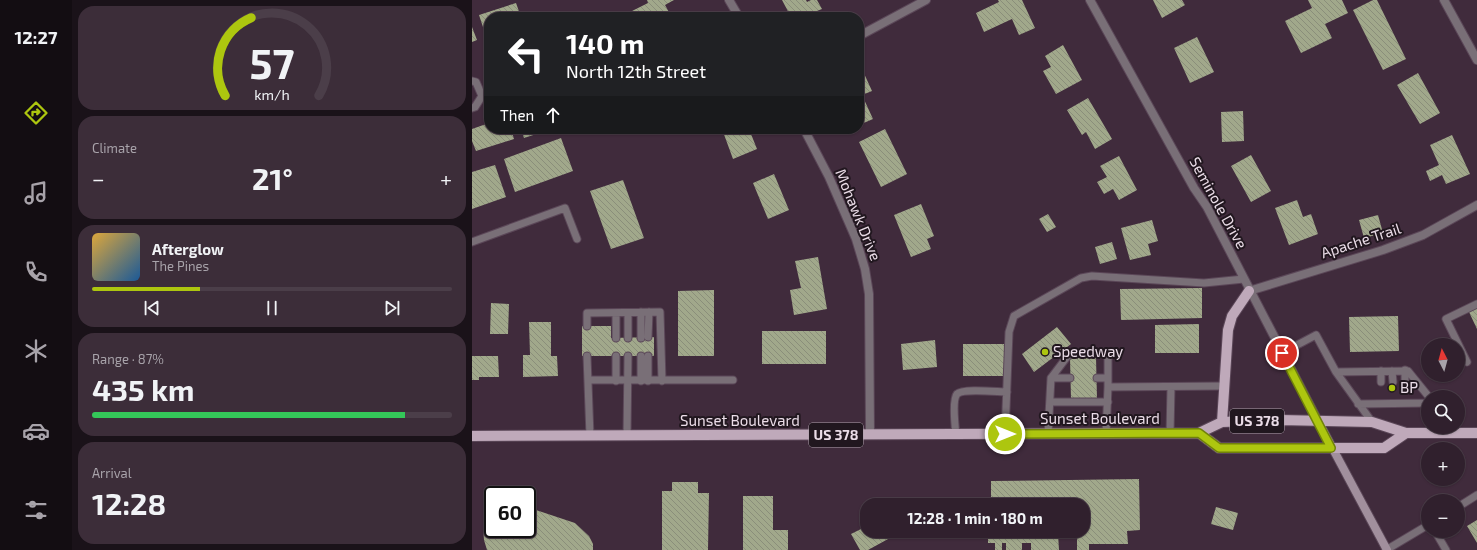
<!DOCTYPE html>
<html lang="en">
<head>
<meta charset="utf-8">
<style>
	body { margin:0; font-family:"Exo 2",sans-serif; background:#3c2d39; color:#f1f3f6; height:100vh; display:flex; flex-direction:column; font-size:15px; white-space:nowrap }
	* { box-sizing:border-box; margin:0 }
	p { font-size:13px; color:#a8a3aa }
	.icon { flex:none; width:22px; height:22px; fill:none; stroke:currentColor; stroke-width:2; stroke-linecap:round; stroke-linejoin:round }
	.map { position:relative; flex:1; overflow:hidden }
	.side { display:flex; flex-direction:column; gap:6px; padding:6px; background:#1a1219; width:400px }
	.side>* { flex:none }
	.top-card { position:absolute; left:12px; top:12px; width:380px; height:122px; border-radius:16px; box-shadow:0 1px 3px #0004,0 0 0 1px #4b3e49; background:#202124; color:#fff; overflow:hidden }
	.needle { width:26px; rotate:354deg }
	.controls { position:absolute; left:949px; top:338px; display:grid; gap:8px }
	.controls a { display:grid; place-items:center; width:44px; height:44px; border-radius:50%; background:#30202d; box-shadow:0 1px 3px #0004,0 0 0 1px #4b3e49; font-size:20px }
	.speed { position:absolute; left:12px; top:486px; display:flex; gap:8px; font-size:20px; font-weight:700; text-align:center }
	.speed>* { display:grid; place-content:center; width:52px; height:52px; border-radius:50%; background:#30202d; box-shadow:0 1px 3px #0004,0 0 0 1px #4b3e49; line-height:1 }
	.speed .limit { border:2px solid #111; border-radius:6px; background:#fff; color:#111 }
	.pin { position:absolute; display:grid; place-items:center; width:34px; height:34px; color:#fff; margin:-17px; border:2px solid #fff; border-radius:50%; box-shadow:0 1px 4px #0007 }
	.me { position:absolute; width:44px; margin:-22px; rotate:90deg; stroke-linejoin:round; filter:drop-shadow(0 0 3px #0008) }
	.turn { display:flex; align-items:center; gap:14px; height:84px; padding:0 16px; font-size:18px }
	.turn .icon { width:52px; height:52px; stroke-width:2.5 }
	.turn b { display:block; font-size:28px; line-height:34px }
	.then { display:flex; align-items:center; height:38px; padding:0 16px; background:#0003; gap:8px; font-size:15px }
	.big { font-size:30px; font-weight:700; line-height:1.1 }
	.side .widget { flex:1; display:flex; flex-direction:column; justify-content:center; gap:6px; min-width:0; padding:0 14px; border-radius:16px; background:#3c2d39 }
	.side .dial { align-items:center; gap:0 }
	.dial svg { height:104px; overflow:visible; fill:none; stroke:#4b3e49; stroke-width:7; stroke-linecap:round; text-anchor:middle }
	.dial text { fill:#f1f3f6; stroke:none }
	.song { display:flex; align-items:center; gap:12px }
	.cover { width:48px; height:48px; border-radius:6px; background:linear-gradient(135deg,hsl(40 70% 55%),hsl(210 70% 35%)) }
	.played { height:4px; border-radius:2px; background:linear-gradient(90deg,#adc60f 30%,#4b3e49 30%) }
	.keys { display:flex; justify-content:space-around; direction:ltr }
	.heat { display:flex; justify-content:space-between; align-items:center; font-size:22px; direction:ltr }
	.charge { height:6px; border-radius:3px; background:linear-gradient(90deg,#34c759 87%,#4b3e49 0) }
	.trip { position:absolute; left:388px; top:498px; width:230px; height:40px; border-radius:16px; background:#30202d; box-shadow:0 1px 3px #0004,0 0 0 1px #4b3e49; font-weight:700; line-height:40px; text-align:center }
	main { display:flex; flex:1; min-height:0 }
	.dock { display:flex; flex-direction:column; width:72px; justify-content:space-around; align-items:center; background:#130d12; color:#a8a3aa }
	.dock .icon { width:28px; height:28px }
	.dock .selected { color:#adc60f }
	.dock b { font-size:18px; color:#f1f3f6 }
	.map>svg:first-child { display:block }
	.building { fill:url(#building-back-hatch) }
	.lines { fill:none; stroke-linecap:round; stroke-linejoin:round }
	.lane-casing { stroke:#5b4758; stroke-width:9 }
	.street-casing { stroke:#5b4758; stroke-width:10 }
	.secondary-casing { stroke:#5b4758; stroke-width:10 }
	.primary-casing { stroke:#5b4758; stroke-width:12 }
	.lane { stroke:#796f77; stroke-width:7 }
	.street { stroke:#796f77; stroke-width:8 }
	.secondary { stroke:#a18f9d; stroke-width:8 }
	.primary { stroke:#bfa9ba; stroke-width:10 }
	.route-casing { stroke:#70810a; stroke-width:10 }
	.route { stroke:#adc60f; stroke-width:7 }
	.poi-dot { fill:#adc60f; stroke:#21171f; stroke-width:1.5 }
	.labels { text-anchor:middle; stroke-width:4; stroke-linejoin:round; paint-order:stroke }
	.shield { fill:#21171f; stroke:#aea2ac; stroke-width:1 }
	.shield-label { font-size:14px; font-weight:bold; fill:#ebdde8 }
	.street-label { font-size:15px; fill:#ebdde8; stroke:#21171f }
	.poi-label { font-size:15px; fill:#ebdde8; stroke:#21171f; text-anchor:start }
</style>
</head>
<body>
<main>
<nav class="dock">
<b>12:27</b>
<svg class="icon selected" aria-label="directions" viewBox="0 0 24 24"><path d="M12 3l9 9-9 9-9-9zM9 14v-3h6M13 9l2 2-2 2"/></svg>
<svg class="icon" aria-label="music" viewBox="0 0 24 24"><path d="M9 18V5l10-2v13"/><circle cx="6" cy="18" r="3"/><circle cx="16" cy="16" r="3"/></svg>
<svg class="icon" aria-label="phone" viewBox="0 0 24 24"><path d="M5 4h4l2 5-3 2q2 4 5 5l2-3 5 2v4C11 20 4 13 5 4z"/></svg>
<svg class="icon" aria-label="climate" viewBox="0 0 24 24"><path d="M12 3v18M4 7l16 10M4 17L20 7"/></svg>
<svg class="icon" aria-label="car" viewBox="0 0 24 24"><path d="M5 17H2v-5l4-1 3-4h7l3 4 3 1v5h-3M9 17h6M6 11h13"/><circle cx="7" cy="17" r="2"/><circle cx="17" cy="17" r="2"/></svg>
<svg class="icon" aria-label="filters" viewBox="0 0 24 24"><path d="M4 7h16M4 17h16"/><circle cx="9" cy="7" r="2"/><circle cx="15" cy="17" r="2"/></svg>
</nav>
<section class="side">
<div class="widget dial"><svg viewBox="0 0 100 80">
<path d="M14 69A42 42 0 1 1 86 69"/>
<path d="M14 69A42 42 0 0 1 34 9" stroke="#adc60f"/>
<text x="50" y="56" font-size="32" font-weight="700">57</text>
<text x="50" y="72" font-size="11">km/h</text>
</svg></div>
<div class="widget"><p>Climate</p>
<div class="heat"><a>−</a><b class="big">21°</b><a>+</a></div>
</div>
<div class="widget">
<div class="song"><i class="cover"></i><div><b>Afterglow</b><p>The Pines</p></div></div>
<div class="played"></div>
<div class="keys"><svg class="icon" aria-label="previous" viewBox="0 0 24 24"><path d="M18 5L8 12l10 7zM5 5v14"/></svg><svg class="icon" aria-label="pause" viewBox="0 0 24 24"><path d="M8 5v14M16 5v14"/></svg><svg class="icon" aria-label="next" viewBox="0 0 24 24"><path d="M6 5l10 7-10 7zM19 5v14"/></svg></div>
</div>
<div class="widget"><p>Range · 87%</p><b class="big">435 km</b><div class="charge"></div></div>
<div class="widget"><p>Arrival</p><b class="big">12:28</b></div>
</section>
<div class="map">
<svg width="1005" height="550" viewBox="0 0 1005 550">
	<defs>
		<pattern id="building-back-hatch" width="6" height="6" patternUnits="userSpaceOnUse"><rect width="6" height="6" fill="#a1a88b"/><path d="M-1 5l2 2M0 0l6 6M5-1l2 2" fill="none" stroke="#8a8e7a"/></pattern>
	</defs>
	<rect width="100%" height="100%" fill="#402b3c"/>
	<!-- building -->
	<path class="building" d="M175,0H202L193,5L198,14L193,17H160L158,12L176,3Z
		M310,0H334L335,2L339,0H345L350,9L340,13L342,17H319Z
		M526,0H550L563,28L547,35L540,19L512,32L504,13L527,2Z
		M681,0H710L713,5L690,18Z
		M836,0H870L876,13L853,24L860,38L829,53L813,21L840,8Z
		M901,0H905L934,59L911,70L881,10Z
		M44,3L49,17H17V35L14,36L7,15Z
		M71,12L73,17H57Z
		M0,27L5,40L0,42Z
		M725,37L742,72L718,83L702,48Z
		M591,45L610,80L584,94L571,71L579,67L573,56Z
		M390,69L400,91L390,95L401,119L387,125V71Z
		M946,73L968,113L948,124L925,85Z
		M616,98L640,139L623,149L614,132L610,135L595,110Z
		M771,111L772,141L750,142L749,112Z
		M17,123V129H39L42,139L4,151L0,141V129Z
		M49,129H80L52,138Z
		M250,129H277L285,149L261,159Z
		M413,129L435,174L409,187L387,142Z
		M980,135L998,174L974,184L970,175L958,181L954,171L967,165L958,145Z
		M89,138L101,171L43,192L32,159Z
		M779,155L799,191L779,202L759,166Z
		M647,156L665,190L647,200L641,189L632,194L625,182L635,177L628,166Z
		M23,165L34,197L0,209V172Z
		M302,174L317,210L296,219L281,183Z
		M151,180L172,238L139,249L118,191Z
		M825,200L831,217L839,214L846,234L817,245L803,208Z
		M449,204L462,236L455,239L459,249L439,257L422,215Z
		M576,214L584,227L575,232L567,219Z
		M906,215L911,233L892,238L887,220Z
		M680,220L686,241L676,244L679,255L658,260L649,228Z
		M640,242L645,259L628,264L623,247Z
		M346,257L355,309L322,315L318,290L329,288L323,261Z
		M730,288V318L649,320L648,289Z
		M242,290V356H206V291Z
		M19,303L37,304L36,334H18Z
		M1005,308V329L997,312Z
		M926,316L927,351L878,352L877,317Z
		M57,322H79V356H85L86,376L51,377V355H58Z
		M727,324V353H683V325Z
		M110,326H139V338L182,337V356H110Z
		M585,327L599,344L562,372L550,354Z
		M290,331H354V364H290Z
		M463,340L465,367L431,370L429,344Z
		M491,344H533V376H491Z
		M0,356H26L27,377H7V380H0Z
		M624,357L625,399H599L598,358Z
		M667,479L668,530L655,531L656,544H617V550H605V534H586L587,550H559V543H550V550H534V543H530V550H523V543H516V531H611V505H519V481Z
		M200,482H226V493H237L236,550H190V491H200Z
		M271,496H301V530H316V550H271Z
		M55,507L103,523L117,536L121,544V550H15L12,540L11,528L15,519L21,512V529H55Z
		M744,507L766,513L761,530L739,524Z
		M1005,520V543L995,526Z
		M395,526V531H426L427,533L396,550H388L379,534Z"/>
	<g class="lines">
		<defs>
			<path id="lane" d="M0,81L4,82L10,96L3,107L0,108
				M0,242L93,208L105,239
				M169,312V338
				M144,313V338
				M156,313V338
				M115,326V313L188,312L190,381
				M176,337L177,312
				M810,353L844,335L864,372L936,371L957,397
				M115,356L118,436
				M995,362L974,319L1005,304
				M933,370V383
				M909,371V382
				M920,371L921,382
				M864,372L900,422
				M579,378H598
				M625,378H636
				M116,380H261
				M144,381V356
				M169,381V356
				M176,381V356
				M578,402H636
				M886,404L956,403
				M576,434L579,378L598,353L636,354V387L752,386
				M634,434L636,387
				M698,434L699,387
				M484,435C483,426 480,400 485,394C491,388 526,392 535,392
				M533,435L537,332L542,316L609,278L620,276L732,283L772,279
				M155,436L156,356
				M986,507L1005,495
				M963,531L974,550
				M914,550L956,525"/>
			<path id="street" d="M257,0L267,17
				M618,0L722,188L735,207L846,421
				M972,0L1005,60
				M387,36L454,0
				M332,129L357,177L384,239L393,269L397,294L398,435
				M777,291L911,250L951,235L1005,205"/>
			<path id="secondary" d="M846,421L915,550"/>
			<path id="primary" d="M750,422L756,330L760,316L777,291
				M727,433L747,448H912L934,433
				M0,436L727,433L750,422L808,420L900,422L934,433H1005"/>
		</defs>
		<!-- lane casing -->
		<use href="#lane" class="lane-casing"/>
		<!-- street casing -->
		<use href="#street" class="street-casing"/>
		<!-- secondary casing -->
		<use href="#secondary" class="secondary-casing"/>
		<!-- primary casing -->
		<use href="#primary" class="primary-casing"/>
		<!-- lane -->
		<use href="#lane" class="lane"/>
		<!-- street -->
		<use href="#street" class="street"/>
		<!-- secondary -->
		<use href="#secondary" class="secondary"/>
		<!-- primary -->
		<use href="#primary" class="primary"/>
	</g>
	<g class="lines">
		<defs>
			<path id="route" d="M533,434L727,433L747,448H859L810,353"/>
		</defs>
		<!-- route casing -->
		<use href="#route" class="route-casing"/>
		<!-- route -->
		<use href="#route" class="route"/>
	</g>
	<!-- markers -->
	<g class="poi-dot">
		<circle cx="573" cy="352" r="4"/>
		<circle cx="920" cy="388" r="4"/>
	</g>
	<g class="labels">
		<!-- shield labels -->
		<g class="shield">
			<rect x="758" y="409" width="54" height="24" rx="3"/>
			<rect x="337" y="423" width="54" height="24" rx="3"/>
		</g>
		<g class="shield-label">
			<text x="785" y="426">US 378</text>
			<text x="364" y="440">US 378</text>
		</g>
		<!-- street labels -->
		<g class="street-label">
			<text transform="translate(746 203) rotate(61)" y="5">Seminole Drive</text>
			<text transform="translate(386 215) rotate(68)" y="5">Mohawk Drive</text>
			<text transform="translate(889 241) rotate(-18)" y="5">Apache Trail</text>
			<text x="628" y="424">Sunset Boulevard</text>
			<text x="268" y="426">Sunset Boulevard</text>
		</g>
		<!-- poi labels -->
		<g class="poi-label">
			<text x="581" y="357">Speedway</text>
			<text x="928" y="393">BP</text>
		</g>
	</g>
</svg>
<div class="controls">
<a><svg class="needle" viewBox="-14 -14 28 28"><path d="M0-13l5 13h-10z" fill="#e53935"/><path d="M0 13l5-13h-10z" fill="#a8a3aa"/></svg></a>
<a><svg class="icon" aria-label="search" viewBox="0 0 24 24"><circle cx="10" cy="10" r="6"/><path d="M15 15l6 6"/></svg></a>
<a>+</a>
<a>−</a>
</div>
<div class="speed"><div class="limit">60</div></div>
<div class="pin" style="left:810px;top:353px;background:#d93025"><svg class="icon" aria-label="arrive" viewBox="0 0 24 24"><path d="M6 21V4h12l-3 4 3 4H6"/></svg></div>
<svg class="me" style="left:533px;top:434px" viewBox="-20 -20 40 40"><circle r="17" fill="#adc60f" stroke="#fff" stroke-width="3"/><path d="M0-11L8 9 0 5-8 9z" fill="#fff"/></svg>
<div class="trip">12:28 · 1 min · 180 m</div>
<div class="top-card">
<div class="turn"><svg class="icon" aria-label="left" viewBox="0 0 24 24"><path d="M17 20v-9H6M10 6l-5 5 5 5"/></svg><div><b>140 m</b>North 12th Street</div></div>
<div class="then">Then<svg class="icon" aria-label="ahead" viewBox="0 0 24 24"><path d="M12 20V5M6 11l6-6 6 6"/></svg></div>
</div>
</div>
</main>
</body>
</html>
